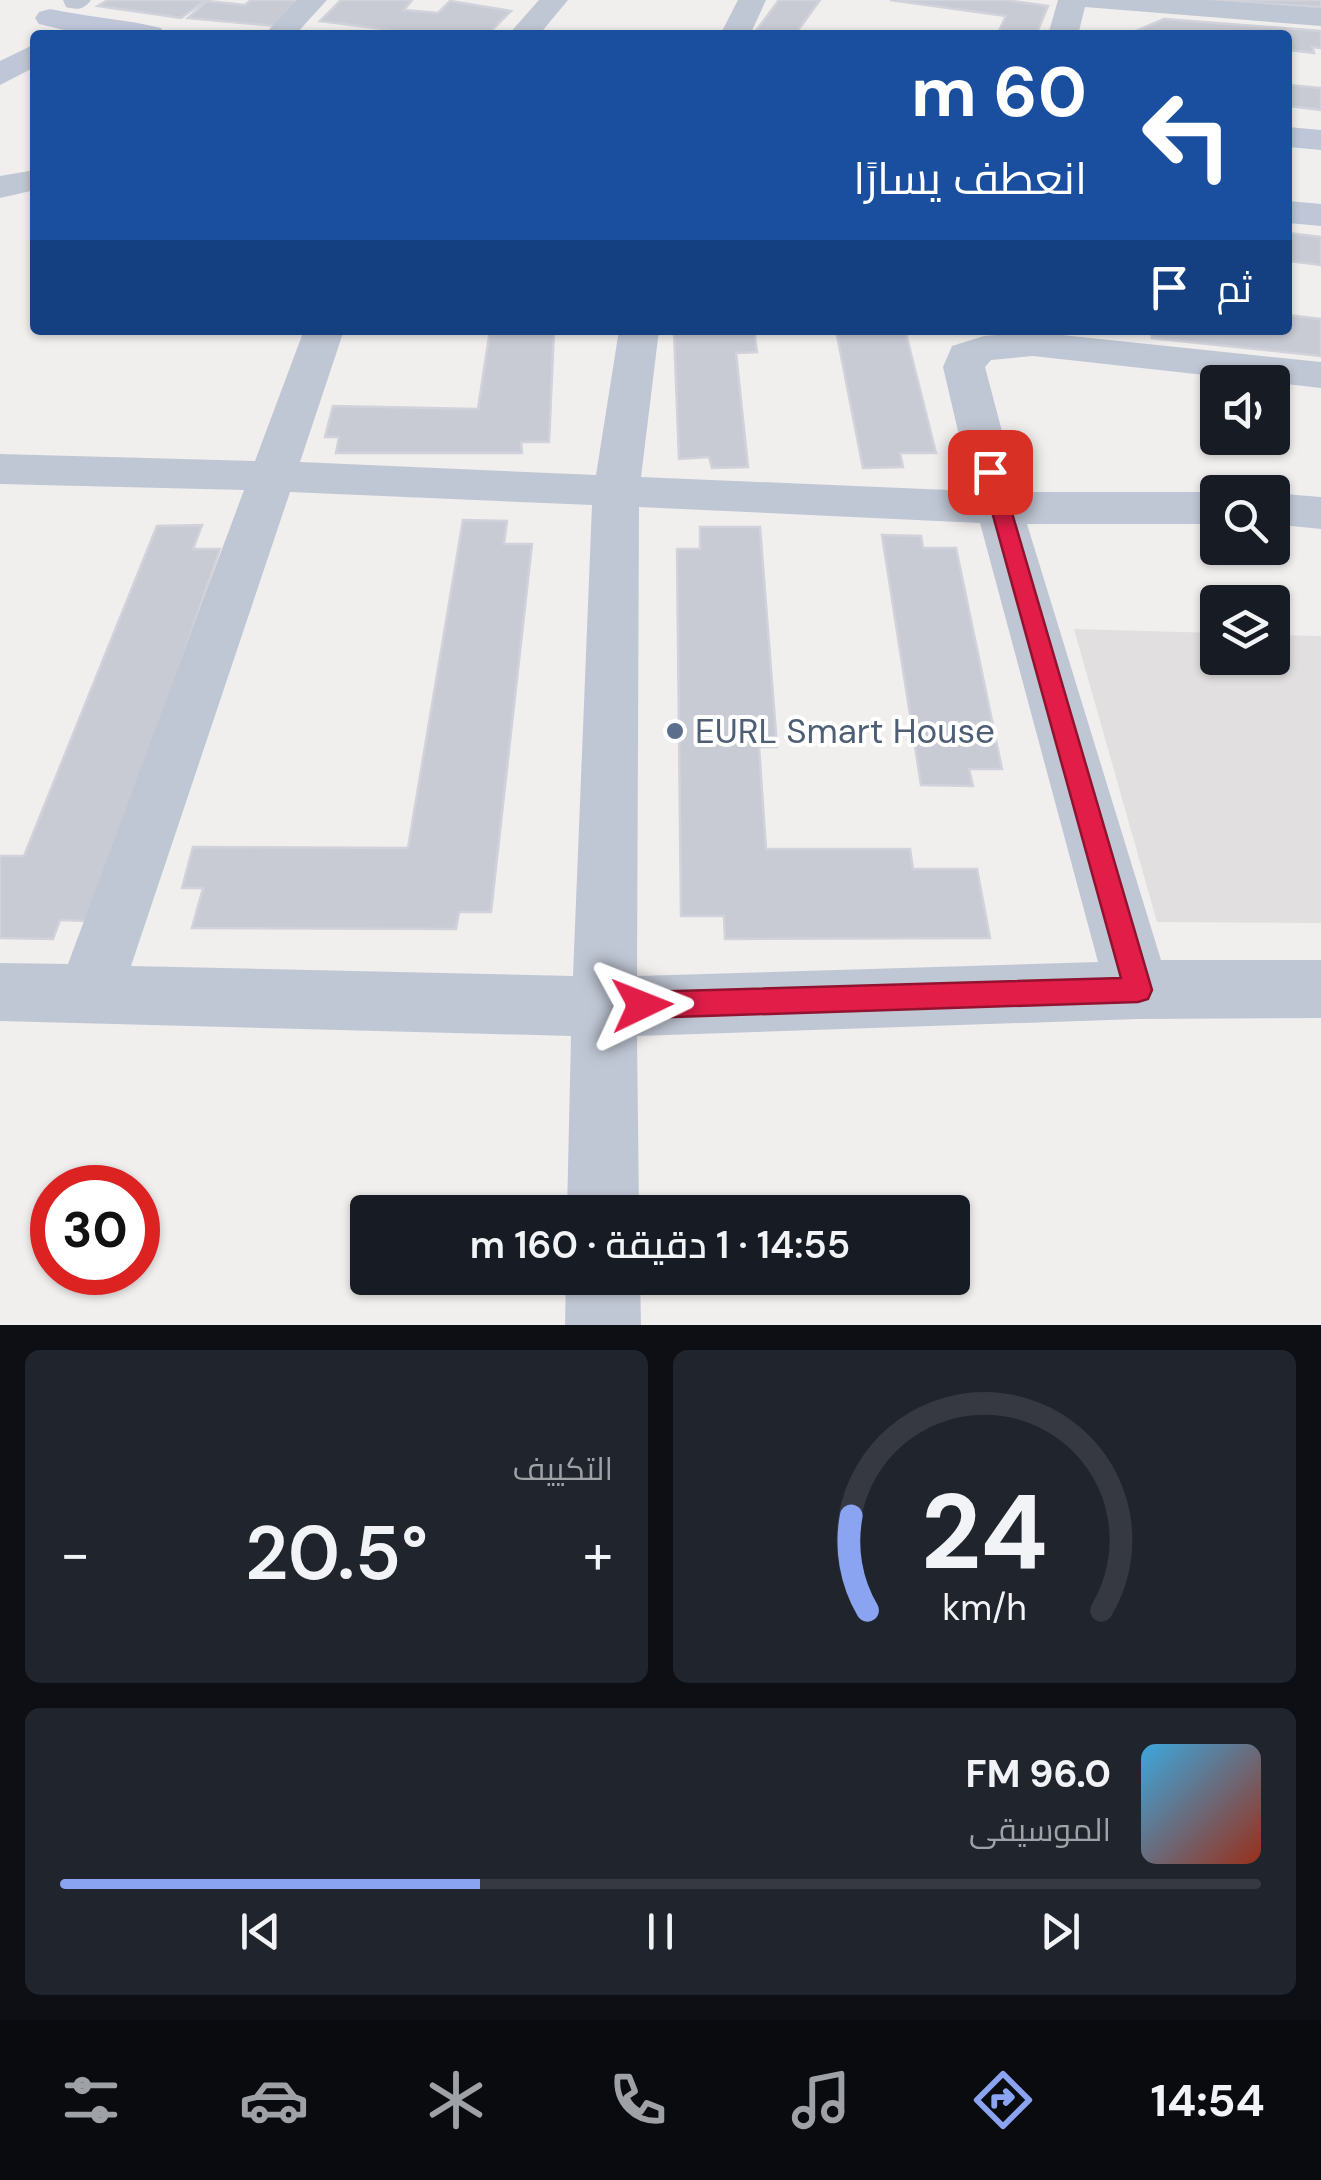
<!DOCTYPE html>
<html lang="ar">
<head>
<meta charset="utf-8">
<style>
	body { margin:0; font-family:"DM Sans",Cairo,sans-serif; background:#20242c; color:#f1f3f6; direction:rtl; height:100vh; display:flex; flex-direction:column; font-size:38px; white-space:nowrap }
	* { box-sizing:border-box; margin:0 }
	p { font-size:32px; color:#9ea1a6 }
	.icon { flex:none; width:55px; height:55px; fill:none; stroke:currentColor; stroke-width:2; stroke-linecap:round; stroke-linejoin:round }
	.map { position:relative; height:1325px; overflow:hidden; direction:ltr }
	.sheet { display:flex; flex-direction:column; gap:25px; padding:25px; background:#0d0f14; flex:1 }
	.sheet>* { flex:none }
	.hud { position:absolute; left:30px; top:30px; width:1262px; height:305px; border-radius:10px; box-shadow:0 2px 8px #0004; direction:rtl; background:#1a4fa0; color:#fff; overflow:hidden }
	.controls { position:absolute; left:1200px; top:365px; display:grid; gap:20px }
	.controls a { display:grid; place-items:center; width:90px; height:90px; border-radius:10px; background:#171b24; box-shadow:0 2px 8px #0004; font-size:50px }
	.speed { position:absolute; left:30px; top:1165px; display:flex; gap:20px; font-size:50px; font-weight:700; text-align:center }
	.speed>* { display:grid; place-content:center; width:130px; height:130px; border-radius:50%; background:#171b24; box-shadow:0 2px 8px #0004; line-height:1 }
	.speed .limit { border:15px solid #d22; background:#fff; color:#111 }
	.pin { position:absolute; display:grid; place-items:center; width:85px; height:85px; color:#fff; margin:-42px; border-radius:20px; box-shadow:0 5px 15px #0006 }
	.me { position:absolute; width:110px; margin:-55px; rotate:88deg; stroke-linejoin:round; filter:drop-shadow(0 0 8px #0008) }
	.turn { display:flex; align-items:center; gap:35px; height:210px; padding:0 40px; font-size:45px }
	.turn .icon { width:130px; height:130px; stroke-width:2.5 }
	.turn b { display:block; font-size:70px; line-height:85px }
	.then { display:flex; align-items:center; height:95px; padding:0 40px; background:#0003; gap:20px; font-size:38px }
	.big { font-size:75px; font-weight:600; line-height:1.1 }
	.sheet .tile { flex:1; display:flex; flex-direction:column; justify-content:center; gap:15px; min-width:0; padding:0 35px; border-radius:15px; background:#20242c }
	.sheet .dial { align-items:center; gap:0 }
	.dial svg { height:260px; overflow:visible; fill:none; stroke:#363941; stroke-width:7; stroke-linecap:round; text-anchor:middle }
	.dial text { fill:#f1f3f6; stroke:none }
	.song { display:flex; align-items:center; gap:30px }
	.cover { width:120px; height:120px; border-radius:15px; background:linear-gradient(135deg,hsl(200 70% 55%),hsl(10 70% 35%)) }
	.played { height:10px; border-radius:5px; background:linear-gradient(90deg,#8aa4f1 35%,#363941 35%) }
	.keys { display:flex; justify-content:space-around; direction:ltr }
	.heat { display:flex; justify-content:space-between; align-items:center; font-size:55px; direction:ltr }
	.sheet .tiles { flex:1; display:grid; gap:25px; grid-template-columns:1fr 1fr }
	.tile:last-child { grid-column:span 2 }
	.trip { position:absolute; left:350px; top:1195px; width:620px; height:100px; border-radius:10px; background:#171b24; box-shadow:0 2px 8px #0004; font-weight:600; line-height:100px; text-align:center; direction:rtl }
	.tabs { display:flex; height:160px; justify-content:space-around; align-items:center; background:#090b0e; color:#9ea1a6 }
	.tabs .icon { width:70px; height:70px }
	.tabs .selected { color:#8aa4f1 }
	.tabs b { font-size:45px; color:#f1f3f6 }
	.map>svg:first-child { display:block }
	.education { fill:#e2dfe0 }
	.building { fill:#c9cbd4; stroke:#d1d2da; stroke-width:2.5 }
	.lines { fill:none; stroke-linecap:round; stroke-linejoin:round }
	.minor { fill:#c0c7d4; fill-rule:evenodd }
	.secondary { fill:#bfc6d8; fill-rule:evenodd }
	.route { fill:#e11d48; stroke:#92132f; stroke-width:2.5 }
	.service-dot { fill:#5c6f8a; stroke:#fff; stroke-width:4 }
	.labels { text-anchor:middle; stroke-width:8; stroke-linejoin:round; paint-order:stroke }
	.service-label { font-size:35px; fill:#4e5e75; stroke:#fff; text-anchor:start }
</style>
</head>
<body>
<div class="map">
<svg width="1321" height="1325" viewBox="0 0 1321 1325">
	<rect width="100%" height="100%" fill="#f1eeee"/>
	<!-- education -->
	<path class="education" d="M1074,629L1217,633L1218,658H1272L1273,635L1321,636V923L1157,922Z"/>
	<!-- building -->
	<path class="building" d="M108,0H206L181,18L98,6Z
		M251,0H301L276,26L188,18L207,1L245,5Z
		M341,0H412L404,10L438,13L450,1L511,11L487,35H432L320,21Z
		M779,0H820L796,33L753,35Z
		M890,0H1006L1048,6L1036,35H997L1006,16Z
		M1195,0H1321V7Z
		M1164,19L1321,31V48L1312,47L1314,53L1288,50V35H1127Z
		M1288,85L1321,88V110L1288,106Z
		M1288,233L1321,237V265L1288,261Z
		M1288,315L1321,319V356L1152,338L1151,330H1288Z
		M490,330H554L549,442H521L522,453H336L339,437H325L333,406L478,409Z
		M674,330H754L757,352L736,353L748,467L712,468L709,457L679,459Z
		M836,330H905L936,453H900L903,467L863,468Z
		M463,520L507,521L504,544H532L491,912H459L456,929L192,928L203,888H182L193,847L408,848Z
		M202,525L193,549H220L92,921L60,920L53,939L0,938V856H24L157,526Z
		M700,527H760L777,747H759L766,849H910L913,869H977L990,938L725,939L724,916H681L677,549H700Z
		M882,535L921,536L923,548H956L1002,769H969L973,786L921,785Z"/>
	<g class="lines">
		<!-- minor -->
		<path class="minor" d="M63,0H91C84,10 77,10 66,7Z
			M297,0H327L295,35H264Z
			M539,0H568L539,35H508Z
			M738,0H766L750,35H720Z
			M1058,0H1208L1321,8V26L1085,7L1078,35H1048Z
			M35,170V190L0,198V176Z
			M304,330H344L300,462L596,475L619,330H659L641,477L972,491L943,367L952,346L984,336L1033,332L1321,362V388L1033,356L991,360L985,367L1018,492H1218V524H1027L1161,960H1321V1018L1138,1019L637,1036L639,1212H567L571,1036L0,1021V963L68,964L244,490L0,484V454L255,461ZM290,492L592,505L573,976L131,966ZM639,507L980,523L1098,962L637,976Z
			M1272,493L1321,497V529L1272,524Z
			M566,1278H640L641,1325H565Z"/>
		<!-- secondary -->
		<path class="secondary" d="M50,9C87,17 125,19 161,28L165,35H85L39,24L35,18L39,12Z
			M35,44V67L0,85V61Z
			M1288,127L1321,130V150L1288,147Z
			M1288,201L1321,204V226L1288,223Z"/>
	</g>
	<!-- route -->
	<path class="route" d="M990,466L1000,472L1152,990L1148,999L1138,1002L642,1018L632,1014L628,1005L632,996L642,992L1121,978L981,472Z"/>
	<!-- markers -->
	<circle class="service-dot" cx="675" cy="731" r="10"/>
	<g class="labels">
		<!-- service labels -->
		<g class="service-label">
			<text x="695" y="743">EURL Smart House</text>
		</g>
	</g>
</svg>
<div class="controls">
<a><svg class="icon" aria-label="sound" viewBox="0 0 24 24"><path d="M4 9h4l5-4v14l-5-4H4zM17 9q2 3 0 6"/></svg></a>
<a><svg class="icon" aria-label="search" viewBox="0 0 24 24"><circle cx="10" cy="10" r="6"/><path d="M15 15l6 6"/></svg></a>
<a><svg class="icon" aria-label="layers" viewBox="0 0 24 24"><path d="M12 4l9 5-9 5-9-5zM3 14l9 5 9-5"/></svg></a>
</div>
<div class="speed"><div class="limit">30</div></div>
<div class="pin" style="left:990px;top:472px;background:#d93025"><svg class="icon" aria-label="arrive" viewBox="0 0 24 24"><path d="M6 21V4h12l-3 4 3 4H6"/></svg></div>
<svg class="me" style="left:642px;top:1005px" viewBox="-20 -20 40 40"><path d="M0-17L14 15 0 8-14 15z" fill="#e11d48" stroke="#fff" stroke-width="4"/></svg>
<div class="trip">14:55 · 1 دقيقة · 160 m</div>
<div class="hud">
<div class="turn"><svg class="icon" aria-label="left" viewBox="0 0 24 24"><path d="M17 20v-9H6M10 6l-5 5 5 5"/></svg><div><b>60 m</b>انعطف يسارًا</div></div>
<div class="then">ثم<svg class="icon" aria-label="arrive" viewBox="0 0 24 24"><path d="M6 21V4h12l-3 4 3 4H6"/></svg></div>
</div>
</div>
<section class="sheet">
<div class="tiles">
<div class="tile dial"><svg viewBox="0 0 100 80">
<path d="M14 69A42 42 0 1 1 86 69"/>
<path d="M14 69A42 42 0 0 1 9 40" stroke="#8aa4f1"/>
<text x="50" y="56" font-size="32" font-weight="700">24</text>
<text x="50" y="72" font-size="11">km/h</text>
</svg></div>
<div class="tile"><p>التكييف</p>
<div class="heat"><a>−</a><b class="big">20.5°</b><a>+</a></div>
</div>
<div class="tile">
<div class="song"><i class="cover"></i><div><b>96.0 FM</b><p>الموسيقى</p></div></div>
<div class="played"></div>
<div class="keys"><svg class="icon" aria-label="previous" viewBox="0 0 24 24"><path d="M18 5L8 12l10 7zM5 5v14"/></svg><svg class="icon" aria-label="pause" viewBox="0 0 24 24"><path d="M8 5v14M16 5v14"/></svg><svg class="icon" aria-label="next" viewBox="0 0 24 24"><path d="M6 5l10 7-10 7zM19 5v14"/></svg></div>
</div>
</div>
</section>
<nav class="tabs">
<b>14:54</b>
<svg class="icon selected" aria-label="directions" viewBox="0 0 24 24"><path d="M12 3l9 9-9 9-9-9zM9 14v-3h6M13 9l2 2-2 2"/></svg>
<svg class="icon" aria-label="music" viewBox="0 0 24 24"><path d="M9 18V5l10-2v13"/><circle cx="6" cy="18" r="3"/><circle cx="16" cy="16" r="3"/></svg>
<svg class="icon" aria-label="phone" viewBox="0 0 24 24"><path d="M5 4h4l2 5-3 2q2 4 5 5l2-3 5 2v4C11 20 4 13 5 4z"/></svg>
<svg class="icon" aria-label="climate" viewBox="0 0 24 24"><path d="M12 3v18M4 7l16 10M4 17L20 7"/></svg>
<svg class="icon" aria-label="car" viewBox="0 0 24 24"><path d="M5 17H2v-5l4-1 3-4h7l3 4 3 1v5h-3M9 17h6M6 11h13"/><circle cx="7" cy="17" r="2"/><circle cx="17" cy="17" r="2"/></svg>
<svg class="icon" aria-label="filters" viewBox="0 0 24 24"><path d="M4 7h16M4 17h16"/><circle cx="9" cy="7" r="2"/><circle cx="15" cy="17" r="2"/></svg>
</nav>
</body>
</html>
